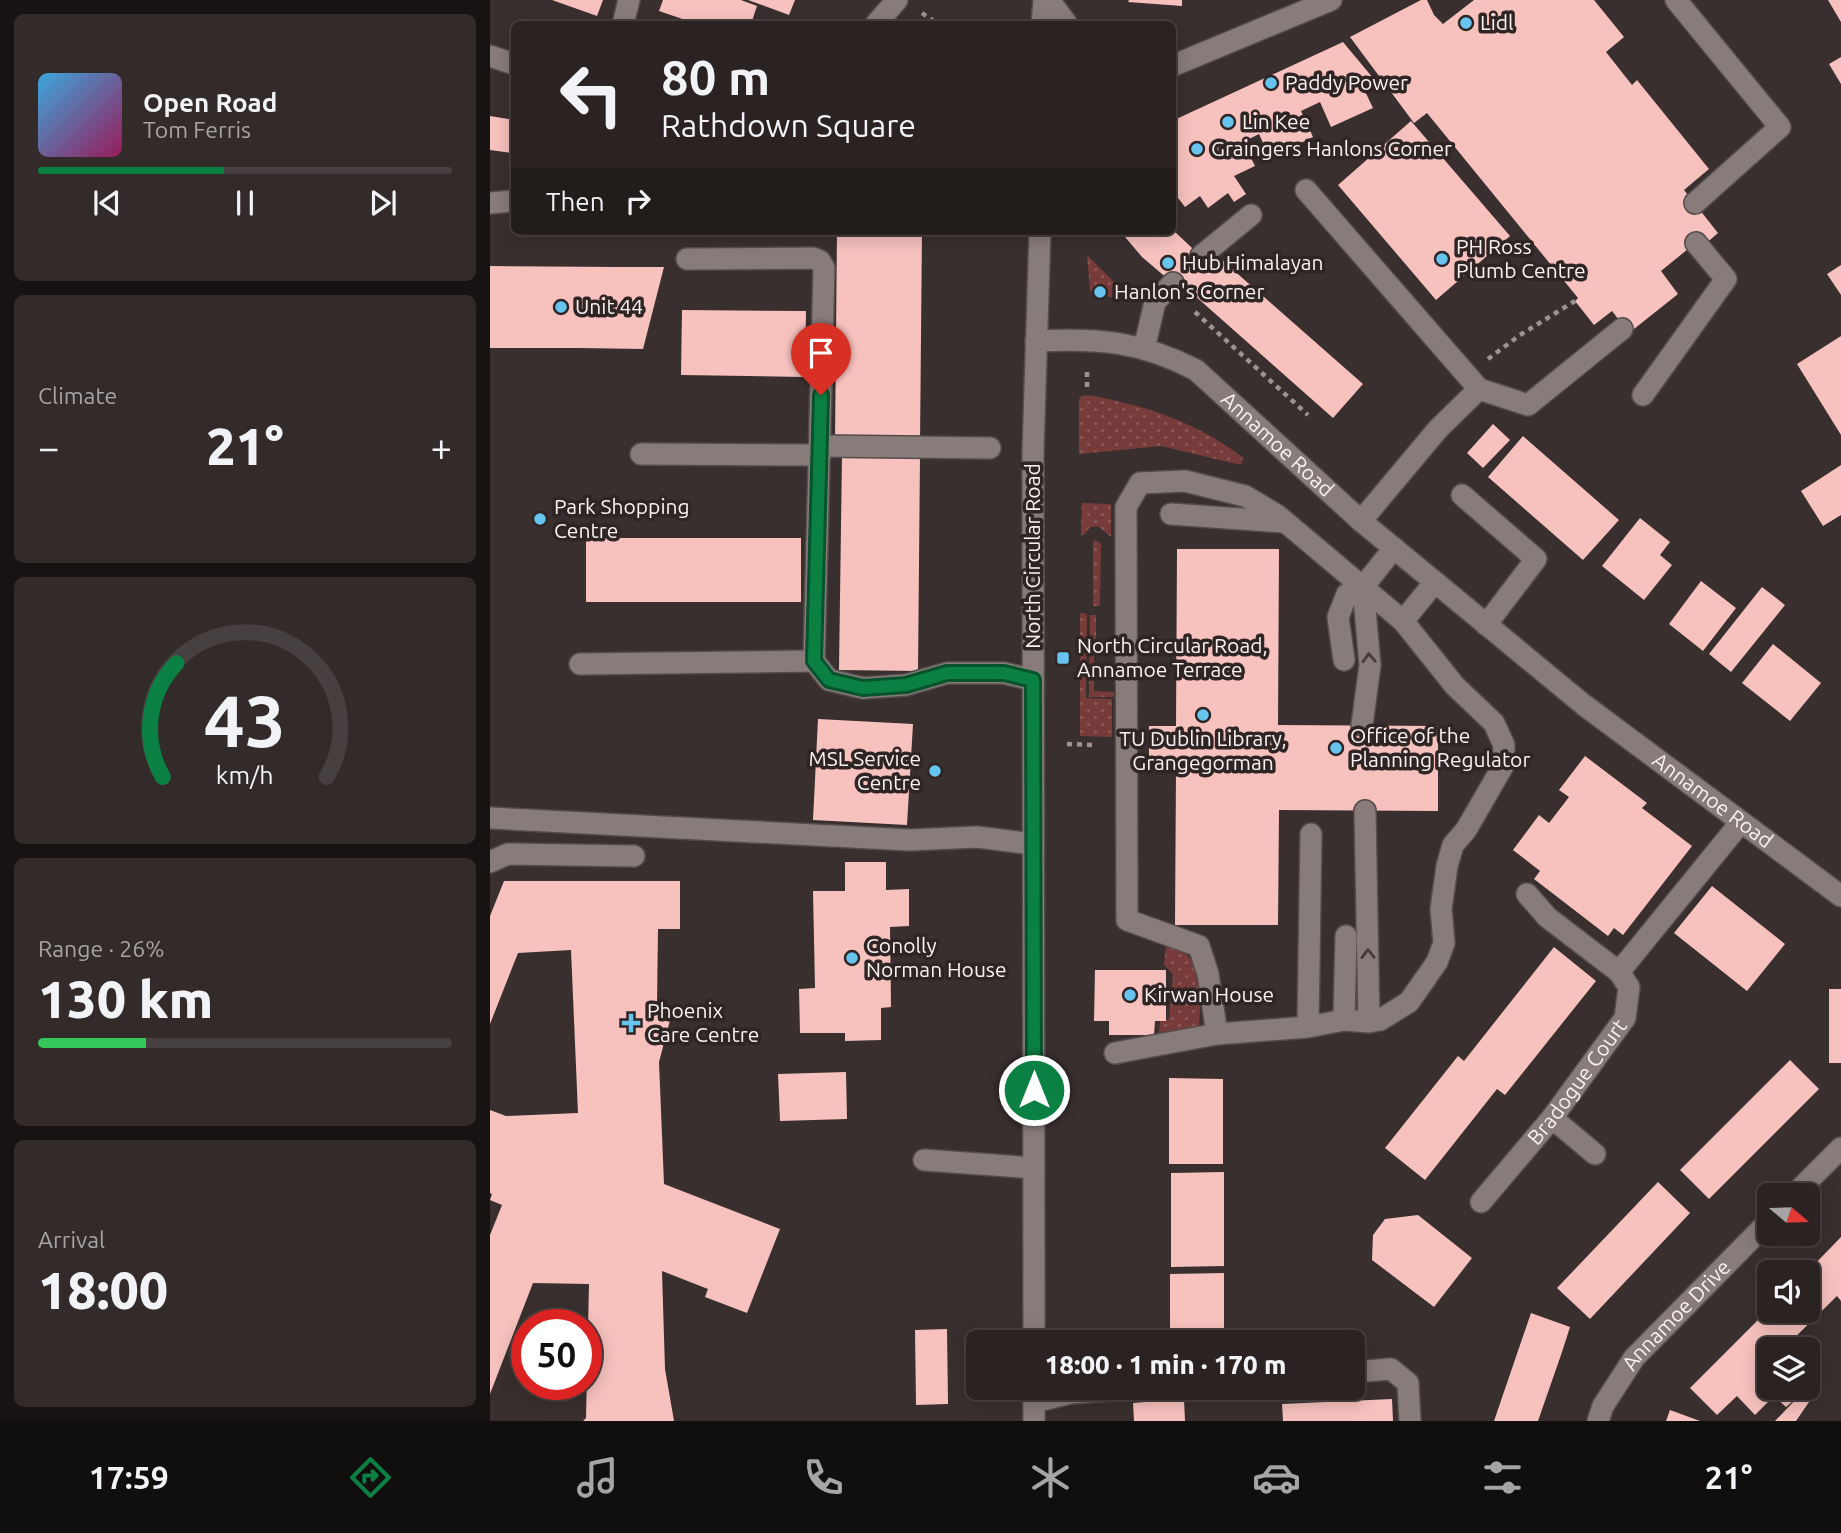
<!DOCTYPE html>
<html lang="en">
<head>
<meta charset="utf-8">
<style>
	body { margin:0; font-family:Ubuntu,sans-serif; background:#332b2a; color:#f1f3f6; height:100vh; display:flex; flex-direction:column; font-size:26px; white-space:nowrap }
	* { box-sizing:border-box; margin:0 }
	p { font-size:23px; color:#a6a4a5 }
	.icon { flex:none; width:38px; height:38px; fill:none; stroke:currentColor; stroke-width:2; stroke-linecap:round; stroke-linejoin:round }
	.map { position:relative; flex:1; overflow:hidden }
	.sheet { display:flex; flex-direction:column; gap:14px; padding:14px; background:#181313; width:490px }
	.sheet>* { flex:none }
	.top-card { position:absolute; left:21px; top:21px; width:665px; height:214px; border-radius:10px; box-shadow:0 4px 18px #0003,0 0 0 2px #474040; background:#2b2322; color:#f1f3f6; overflow:hidden }
	.needle { width:46px; rotate:109deg }
	.controls { position:absolute; left:1267px; top:1183px; display:grid; gap:14px }
	.controls a { display:grid; place-items:center; width:63px; height:63px; border-radius:10px; background:#2b2322; box-shadow:0 4px 18px #0003,0 0 0 2px #474040; font-size:35px }
	.speed { position:absolute; left:21px; top:1309px; display:flex; gap:14px; font-size:35px; font-weight:700; text-align:center }
	.speed>* { display:grid; place-content:center; width:91px; height:91px; border-radius:50%; background:#2b2322; box-shadow:0 4px 18px #0003,0 0 0 2px #474040; line-height:1 }
	.speed .limit { border:10px solid #d22; background:#fff; color:#111 }
	.pin { position:absolute; display:grid; place-items:center; width:60px; height:60px; color:#fff; margin:-72px -30px; border-radius:50% 50% 50% 0; rotate:-45deg; box-shadow:0 0 7px #0007 }
	.pin .icon { rotate:45deg }
	.me { position:absolute; width:77px; margin:-38px; rotate:0deg; stroke-linejoin:round; filter:drop-shadow(0 0 5px #0008) }
	.turn { display:flex; align-items:center; gap:24px; height:147px; padding:0 35px; font-size:32px }
	.turn .icon { width:91px; height:91px; stroke-width:2.5 }
	.turn b { display:block; font-size:49px; line-height:60px }
	.then { display:flex; align-items:center; height:66px; padding:0 35px; background:#0003; gap:14px; font-size:26px }
	.big { font-size:52px; font-weight:800; line-height:1.1 }
	.sheet .tile { flex:1; display:flex; flex-direction:column; justify-content:center; gap:10px; min-width:0; padding:0 24px; border-radius:10px; background:#332b2a }
	.sheet .dial { align-items:center; gap:0 }
	.dial svg { height:182px; overflow:visible; fill:none; stroke:#474040; stroke-width:7; stroke-linecap:round; text-anchor:middle }
	.dial text { fill:#f1f3f6; stroke:none }
	.song { display:flex; align-items:center; gap:21px }
	.cover { width:84px; height:84px; border-radius:10px; background:linear-gradient(135deg,hsl(200 70% 55%),hsl(330 70% 35%)) }
	.played { height:7px; border-radius:4px; background:linear-gradient(90deg,#0b8043 45%,#474040 45%) }
	.keys { display:flex; justify-content:space-around; direction:ltr }
	.heat { display:flex; justify-content:space-between; align-items:center; font-size:38px; direction:ltr }
	.charge { height:10px; border-radius:5px; background:linear-gradient(90deg,#34c759 26%,#474040 0) }
	.trip { position:absolute; left:476px; top:1330px; width:399px; height:70px; border-radius:10px; background:#2b2322; box-shadow:0 4px 18px #0003,0 0 0 2px #474040; font-weight:800; line-height:70px; text-align:center }
	.dock { display:flex; height:112px; justify-content:space-around; align-items:center; background:#110e0e; color:#a6a4a5 }
	.dock .icon { width:49px; height:49px }
	.dock .on { color:#0b8043 }
	.dock b { font-size:32px; color:#f1f3f6 }
	main { display:flex; flex:1; min-height:0 }
	.map>svg:first-child { display:block }
	.grass { fill:url(#grass-dots) }
	.building { fill:#f7c2be }
	.lines { fill:none; stroke-linecap:round; stroke-linejoin:round }
	.service-casing { stroke:#544c4b; stroke-width:24 }
	.minor-casing { stroke:#544c4b; stroke-width:24 }
	.tertiary-casing { stroke:#544c4b; stroke-width:24 }
	.secondary-casing { stroke:#544c4b; stroke-width:24 }
	.path { stroke:#9c9392; stroke-width:4.5; stroke-dasharray:5 5; stroke-linecap:butt }
	.service { stroke:#887c7b; stroke-width:21 }
	.minor { stroke:#887c7b; stroke-width:21 }
	.tertiary { stroke:#887c7b; stroke-width:21 }
	.secondary { stroke:#887c7b; stroke-width:21 }
	.oneway { stroke:#453b3a }
	.route-casing { stroke:#07532c; stroke-width:18 }
	.route { stroke:#0b8043; stroke-width:12 }
	.poi-dot { fill:#67c4ef; stroke:#2f2524; stroke-width:2.5 }
	.labels { text-anchor:middle; stroke-width:7; stroke-linejoin:round; paint-order:stroke }
	.poi-label { font-size:21px; fill:#f9f2f1; stroke:#2f2524; text-anchor:start }
	.street-label { font-size:21px; fill:#f9f2f1; stroke:#2f2524 }
</style>
</head>
<body>
<main>
<section class="sheet">
<div class="tile">
<div class="song"><i class="cover"></i><div><b>Open Road</b><p>Tom Ferris</p></div></div>
<div class="played"></div>
<div class="keys"><svg class="icon" aria-label="previous" viewBox="0 0 24 24"><path d="M18 5L8 12l10 7zM5 5v14"/></svg><svg class="icon" aria-label="pause" viewBox="0 0 24 24"><path d="M8 5v14M16 5v14"/></svg><svg class="icon" aria-label="next" viewBox="0 0 24 24"><path d="M6 5l10 7-10 7zM19 5v14"/></svg></div>
</div>
<div class="tile"><p>Climate</p>
<div class="heat"><a>−</a><b class="big">21°</b><a>+</a></div>
</div>
<div class="tile dial"><svg viewBox="0 0 100 80">
<path d="M14 69A42 42 0 1 1 86 69"/>
<path d="M14 69A42 42 0 0 1 20 19" stroke="#0b8043"/>
<text x="50" y="56" font-size="32" font-weight="700">43</text>
<text x="50" y="72" font-size="11">km/h</text>
</svg></div>
<div class="tile"><p>Range · 26%</p><b class="big">130 km</b><div class="charge"></div></div>
<div class="tile"><p>Arrival</p><b class="big">18:00</b></div>
</section>
<div class="map">
<svg width="1351" height="1421" viewBox="0 0 1351 1421">
	<defs>
		<pattern id="grass-dots" width="8" height="8" patternUnits="userSpaceOnUse" patternTransform="scale(1.75)"><rect width="8" height="8" fill="#773c3a"/><path d="M2 2h.1M6 6h.1" fill="none" stroke="#8b5957" stroke-width="1.8" stroke-linecap="round"/></pattern>
	</defs>
	<rect width="100%" height="100%" fill="#392f2e"/>
	<!-- grass -->
	<path class="grass" d="M597,255L634,292L631,297H621L600,291Z
		M598,395C654,405 708,422 753,458L751,465L671,446L589,454V399L592,396Z
		M592,503L621,504V537L608,526L600,527L594,535H591Z
		M605,540L611,544L610,606H603V542Z
		M590,613L597,614L596,698L622,699V737L590,736Z
		M600,615H606V640H625V648L604,647V691L624,692V697H599Z
		M676,946C718,955 711,991 709,1025L707,1029L669,1034L670,1021L679,1019L683,974L674,965Z"/>
	<!-- building -->
	<path class="building" d="M62,0H113L107,16Z
		M173,0H251L267,6L261,24H207L169,11Z
		M258,0H305L299,15Z
		M639,0H692V6L638,2Z
		M931,0H937L944,15L953,24L984,0H1104L1134,37L1116,52L1142,85L1147,80L1219,169L1194,190L1228,233L1213,246L1209,240L1171,271L1188,294L1139,333L1122,311L1104,325L1085,301L1088,298L937,113L924,123L860,37Z
		M1338,0H1351V22Z
		M853,42L883,78L871,83L883,108L841,127L830,102L811,111L823,137L780,158L769,134L753,142L765,166L744,176L756,194L744,202L738,193L718,208L710,196L695,207L685,194L682,196V121Z
		M1351,57V84L1339,64Z
		M0,116L24,120V143L21,153L0,150Z
		M921,121L1020,236L946,300L848,185Z
		M347,231H432L430,442L345,441Z
		M630,231H684L717,262L725,254L873,384L843,418L695,287L692,291L652,257Z
		M1351,265V295L1337,274Z
		M0,266L128,267H174L153,349L90,348H0Z
		M192,310L316,311L315,377L191,375Z
		M1351,336V435L1307,364Z
		M1003,424L1020,440L993,468L977,453Z
		M1033,436L1129,520L1093,560L998,477Z
		M352,455L430,456L428,671L349,670Z
		M1351,465V515L1333,526L1311,491Z
		M1150,518L1180,542L1170,555L1182,565L1154,600L1112,566Z
		M96,538H311V602H96Z
		M687,549H789L788,725L948,726V811L789,810L788,925H685L686,769L659,770V726H686Z
		M1211,581L1246,608L1213,651L1179,624Z
		M1272,587L1295,605L1241,672L1219,654Z
		M1283,644L1331,683L1300,721L1252,683Z
		M328,719L423,724L417,825L323,820Z
		M1095,756L1157,803L1152,808L1202,846L1133,935L1124,928L1118,936L1044,879L1050,871L1023,850L1049,815L1059,823L1079,797L1069,790Z
		M355,862H396V890L419,889V926L400,927L401,1007L391,1008V1040L355,1041V1033H310L309,989L325,988L323,891H355Z
		M14,881H190V929H168L167,1005L183,1009L169,1062L174,1184L290,1229L257,1313L215,1297L218,1289L172,1271L175,1369L184,1421H93L96,1418L99,1284L43,1283L0,1394V1235L12,1205L0,1200L2,1194L0,1193V1110L16,1116L88,1113L81,950L28,953L0,1024V916Z
		M1222,886L1295,944L1257,991L1184,933Z
		M1064,947L1106,981L1015,1095L1007,1089L935,1180L895,1148L968,1056L974,1061Z
		M605,970H676V1021H665L664,1035H619V1021H604Z
		M1339,989H1351V1063H1339Z
		M1300,1060L1329,1089L1219,1199L1190,1170Z
		M356,1072L357,1119L290,1121L288,1074Z
		M679,1078L733,1079V1164H679Z
		M734,1172V1266L681,1267V1173Z
		M1168,1182L1200,1213L1100,1319L1067,1288Z
		M928,1215L982,1258L944,1307L882,1260L883,1235L895,1219Z
		M1351,1237V1301L1347,1296L1293,1349H1279V1388H1290L1303,1401L1296,1407L1284,1396L1265,1415L1247,1396L1227,1415L1200,1388L1279,1309V1311H1318V1271Z
		M734,1273V1342H680V1274Z
		M1041,1313L1080,1327L1072,1352L1048,1421H1004Z
		M457,1329L458,1404L426,1405L425,1330Z
		M1309,1396L1319,1402L1306,1421H1285Z
		M694,1399L695,1421H644L643,1403Z
		M902,1399L903,1421H793L792,1404Z
		M1180,1410L1210,1421H1176Z"/>
	<g class="lines">
		<defs>
			<path id="service" d="M1186,0L1290,127L1205,203
				M816,190L989,389
				M711,256L761,215
				M654,349L665,302L683,283
				M1153,395L1236,279L1206,243
				M330,446L500,448
				M681,514L793,522
				M871,521L948,429L989,389L1038,405L1132,329
				M913,621L945,582
				M854,660L848,617L857,594L873,587L904,548
				M872,725L880,665L873,587
				M875,811L879,1022
				M0,818L419,840L487,837L543,844
				M0,862L18,854L144,856
				M1037,894L1057,917L1129,972
				M854,1020L856,936
				M818,1027L821,834
				M625,1053L727,1034L818,1027L854,1020L879,1022L890,1020L919,1002L947,962L954,943L951,909L957,866L963,845L976,830L1013,766L1014,745L1004,723L965,686L913,621L787,515L755,496L695,481L650,483L636,507L637,920L709,946L718,974L727,1034
				M434,1160L544,1168
				M863,1372L901,1369L918,1383L920,1421
				M544,1402L581,1393L651,1388"/>
			<g id="minor">
				<path d="M133,24L139,0"/>
				<path d="M386,24L407,0"/>
				<path d="M0,56L24,64"/>
				<path d="M197,259L323,258L330,261L334,268L324,661L339,680L373,688L416,685L457,673H514L543,680"/>
				<path d="M151,454L330,455"/>
				<path d="M972,495L1046,559L996,625"/>
				<path d="M90,664L324,661"/>
				<path d="M1062,1118L1105,1154"/>
				<path d="M1304,1195L1351,1148"/>
				<path id="s1" d="M991,1202L1062,1118L1135,1018L1139,987L1129,972L1251,822"/>
				<path id="s2" d="M1108,1421L1113,1406L1144,1358L1279,1221"/>
			</g>
			<g id="tertiary">
				<path id="s3" d="M546,341C608,338 650,341 706,370L871,521L1094,705L1351,896"/>
			</g>
			<path id="secondary" d="M559,0L577,24
				M552,24L554,0
				M682,66L841,0
				M0,203L24,201
				M544,1342L543,451L550,231
				M544,1388V1421"/>
		</defs>
		<!-- service casing -->
		<use href="#service" class="service-casing"/>
		<!-- minor casing -->
		<use href="#minor" class="minor-casing"/>
		<!-- tertiary casing -->
		<use href="#tertiary" class="tertiary-casing"/>
		<!-- secondary casing -->
		<use href="#secondary" class="secondary-casing"/>
		<!-- path -->
		<path class="path" d="M432,13L448,24
			M705,312L818,415
			M998,359L1030,335L1085,301
			M597,387V368
			M577,744L604,745"/>
		<!-- service -->
		<use href="#service" class="service"/>
		<!-- minor -->
		<use href="#minor" class="minor"/>
		<!-- tertiary -->
		<use href="#tertiary" class="tertiary"/>
		<!-- secondary -->
		<use href="#secondary" class="secondary"/>
	</g>
	<!-- one-way arrows -->
	<defs><path id="oneway-chevron" d="M-2-3.5L2.5 0L-2 3.5" fill="none" stroke-width="1.6" stroke-linecap="round" stroke-linejoin="round" transform="scale(1.75)"/></defs>
	<g class="oneway">
		<use href="#oneway-chevron" transform="translate(879 658) rotate(-92)"/>
		<use href="#oneway-chevron" transform="translate(878 954) rotate(-91)"/>
	</g>
	<g class="lines">
		<defs>
			<path id="route" d="M331,395L324,661L339,680L373,688L416,685L457,673H514L543,680L544,1090"/>
		</defs>
		<!-- route casing -->
		<use href="#route" class="route-casing"/>
		<!-- route -->
		<use href="#route" class="route"/>
	</g>
	<!-- markers -->
	<g class="poi-dot">
		<circle cx="976" cy="23" r="7"/>
		<circle cx="781" cy="83" r="7"/>
		<circle cx="738" cy="122" r="7"/>
		<circle cx="707" cy="149" r="7"/>
		<circle cx="952" cy="259" r="7"/>
		<circle cx="678" cy="263" r="7"/>
		<circle cx="610" cy="292" r="7"/>
		<circle cx="71" cy="307" r="7"/>
		<circle cx="50" cy="519" r="7"/>
		<rect x="566" y="651" width="14" height="14" rx="3.5"/>
		<circle cx="713" cy="715" r="7"/>
		<circle cx="846" cy="748" r="7"/>
		<circle cx="445" cy="771" r="7"/>
		<circle cx="362" cy="958" r="7"/>
		<circle cx="640" cy="995" r="7"/>
		<path d="M137.5 1012.5h7v7h7v7h-7v7h-7v-7h-7v-7h7z"/>
	</g>
	<g class="labels">
		<!-- poi labels -->
		<g class="poi-label">
			<text x="990" y="30">Lidl</text>
			<text x="795" y="90">Paddy Power</text>
			<text x="752" y="129">Lin Kee</text>
			<text x="721" y="156">Graingers Hanlons Corner</text>
			<text x="966" y="254">PH Ross<tspan x="966" dy="24">Plumb Centre</tspan></text>
			<text x="692" y="270">Hub Himalayan</text>
			<text x="624" y="299">Hanlon's Corner</text>
			<text x="85" y="314">Unit 44</text>
			<text x="64" y="514">Park Shopping<tspan x="64" dy="24">Centre</tspan></text>
			<text x="587" y="653">North Circular Road,<tspan x="587" dy="24">Annamoe Terrace</tspan></text>
			<text x="860" y="743">Office of the<tspan x="860" dy="24">Planning Regulator</tspan></text>
			<text x="713" y="746" text-anchor="middle">TU Dublin Library,<tspan x="713" dy="24">Grangegorman</tspan></text>
			<text x="431" y="766" text-anchor="end">MSL Service<tspan x="431" dy="24">Centre</tspan></text>
			<text x="376" y="953">Conolly<tspan x="376" dy="24">Norman House</tspan></text>
			<text x="654" y="1002">Kirwan House</text>
			<text x="157" y="1018">Phoenix<tspan x="157" dy="24">Care Centre</tspan></text>
		</g>
		<!-- street labels -->
		<g class="street-label">
			<text dy="7" stroke="none"><textPath href="#s3" startOffset="275">Annamoe Road</textPath></text>
			<text transform="translate(543 556) rotate(-90)" y="7">North Circular Road</text>
			<text dy="7" stroke="none"><textPath href="#s3" startOffset="838">Annamoe Road</textPath></text>
			<text dy="7" stroke="none"><textPath href="#s1" startOffset="154">Bradogue Court</textPath></text>
			<text dy="7" stroke="none"><textPath href="#s2" startOffset="133">Annamoe Drive</textPath></text>
		</g>
	</g>
</svg>
<div class="controls">
<a><svg class="needle" viewBox="-14 -14 28 28"><path d="M0-13l5 13h-10z" fill="#e53935"/><path d="M0 13l5-13h-10z" fill="#a6a4a5"/></svg></a>
<a><svg class="icon" aria-label="sound" viewBox="0 0 24 24"><path d="M4 9h4l5-4v14l-5-4H4zM17 9q2 3 0 6"/></svg></a>
<a><svg class="icon" aria-label="layers" viewBox="0 0 24 24"><path d="M12 4l9 5-9 5-9-5zM3 14l9 5 9-5"/></svg></a>
</div>
<div class="speed"><div class="limit">50</div></div>
<div class="pin" style="left:331px;top:395px;background:#d93025"><svg class="icon" aria-label="arrive" viewBox="0 0 24 24"><path d="M6 21V4h12l-3 4 3 4H6"/></svg></div>
<svg class="me" style="left:544px;top:1090px" viewBox="-20 -20 40 40"><circle r="17" fill="#0b8043" stroke="#fff" stroke-width="3"/><path d="M0-11L8 9 0 5-8 9z" fill="#fff"/></svg>
<div class="trip">18:00 · 1 min · 170 m</div>
<div class="top-card">
<div class="turn"><svg class="icon" aria-label="left" viewBox="0 0 24 24"><path d="M17 20v-9H6M10 6l-5 5 5 5"/></svg><div><b>80 m</b>Rathdown Square</div></div>
<div class="then">Then<svg class="icon" aria-label="right" viewBox="0 0 24 24"><path d="M7 20v-9h11M14 6l5 5-5 5"/></svg></div>
</div>
</div>
</main>
<nav class="dock">
<b>17:59</b>
<svg class="icon on" aria-label="directions" viewBox="0 0 24 24"><path d="M12 3l9 9-9 9-9-9zM9 14v-3h6M13 9l2 2-2 2"/></svg>
<svg class="icon" aria-label="music" viewBox="0 0 24 24"><path d="M9 18V5l10-2v13"/><circle cx="6" cy="18" r="3"/><circle cx="16" cy="16" r="3"/></svg>
<svg class="icon" aria-label="phone" viewBox="0 0 24 24"><path d="M5 4h4l2 5-3 2q2 4 5 5l2-3 5 2v4C11 20 4 13 5 4z"/></svg>
<svg class="icon" aria-label="climate" viewBox="0 0 24 24"><path d="M12 3v18M4 7l16 10M4 17L20 7"/></svg>
<svg class="icon" aria-label="car" viewBox="0 0 24 24"><path d="M5 17H2v-5l4-1 3-4h7l3 4 3 1v5h-3M9 17h6M6 11h13"/><circle cx="7" cy="17" r="2"/><circle cx="17" cy="17" r="2"/></svg>
<svg class="icon" aria-label="filters" viewBox="0 0 24 24"><path d="M4 7h16M4 17h16"/><circle cx="9" cy="7" r="2"/><circle cx="15" cy="17" r="2"/></svg>
<b>21°</b>
</nav>
</body>
</html>
